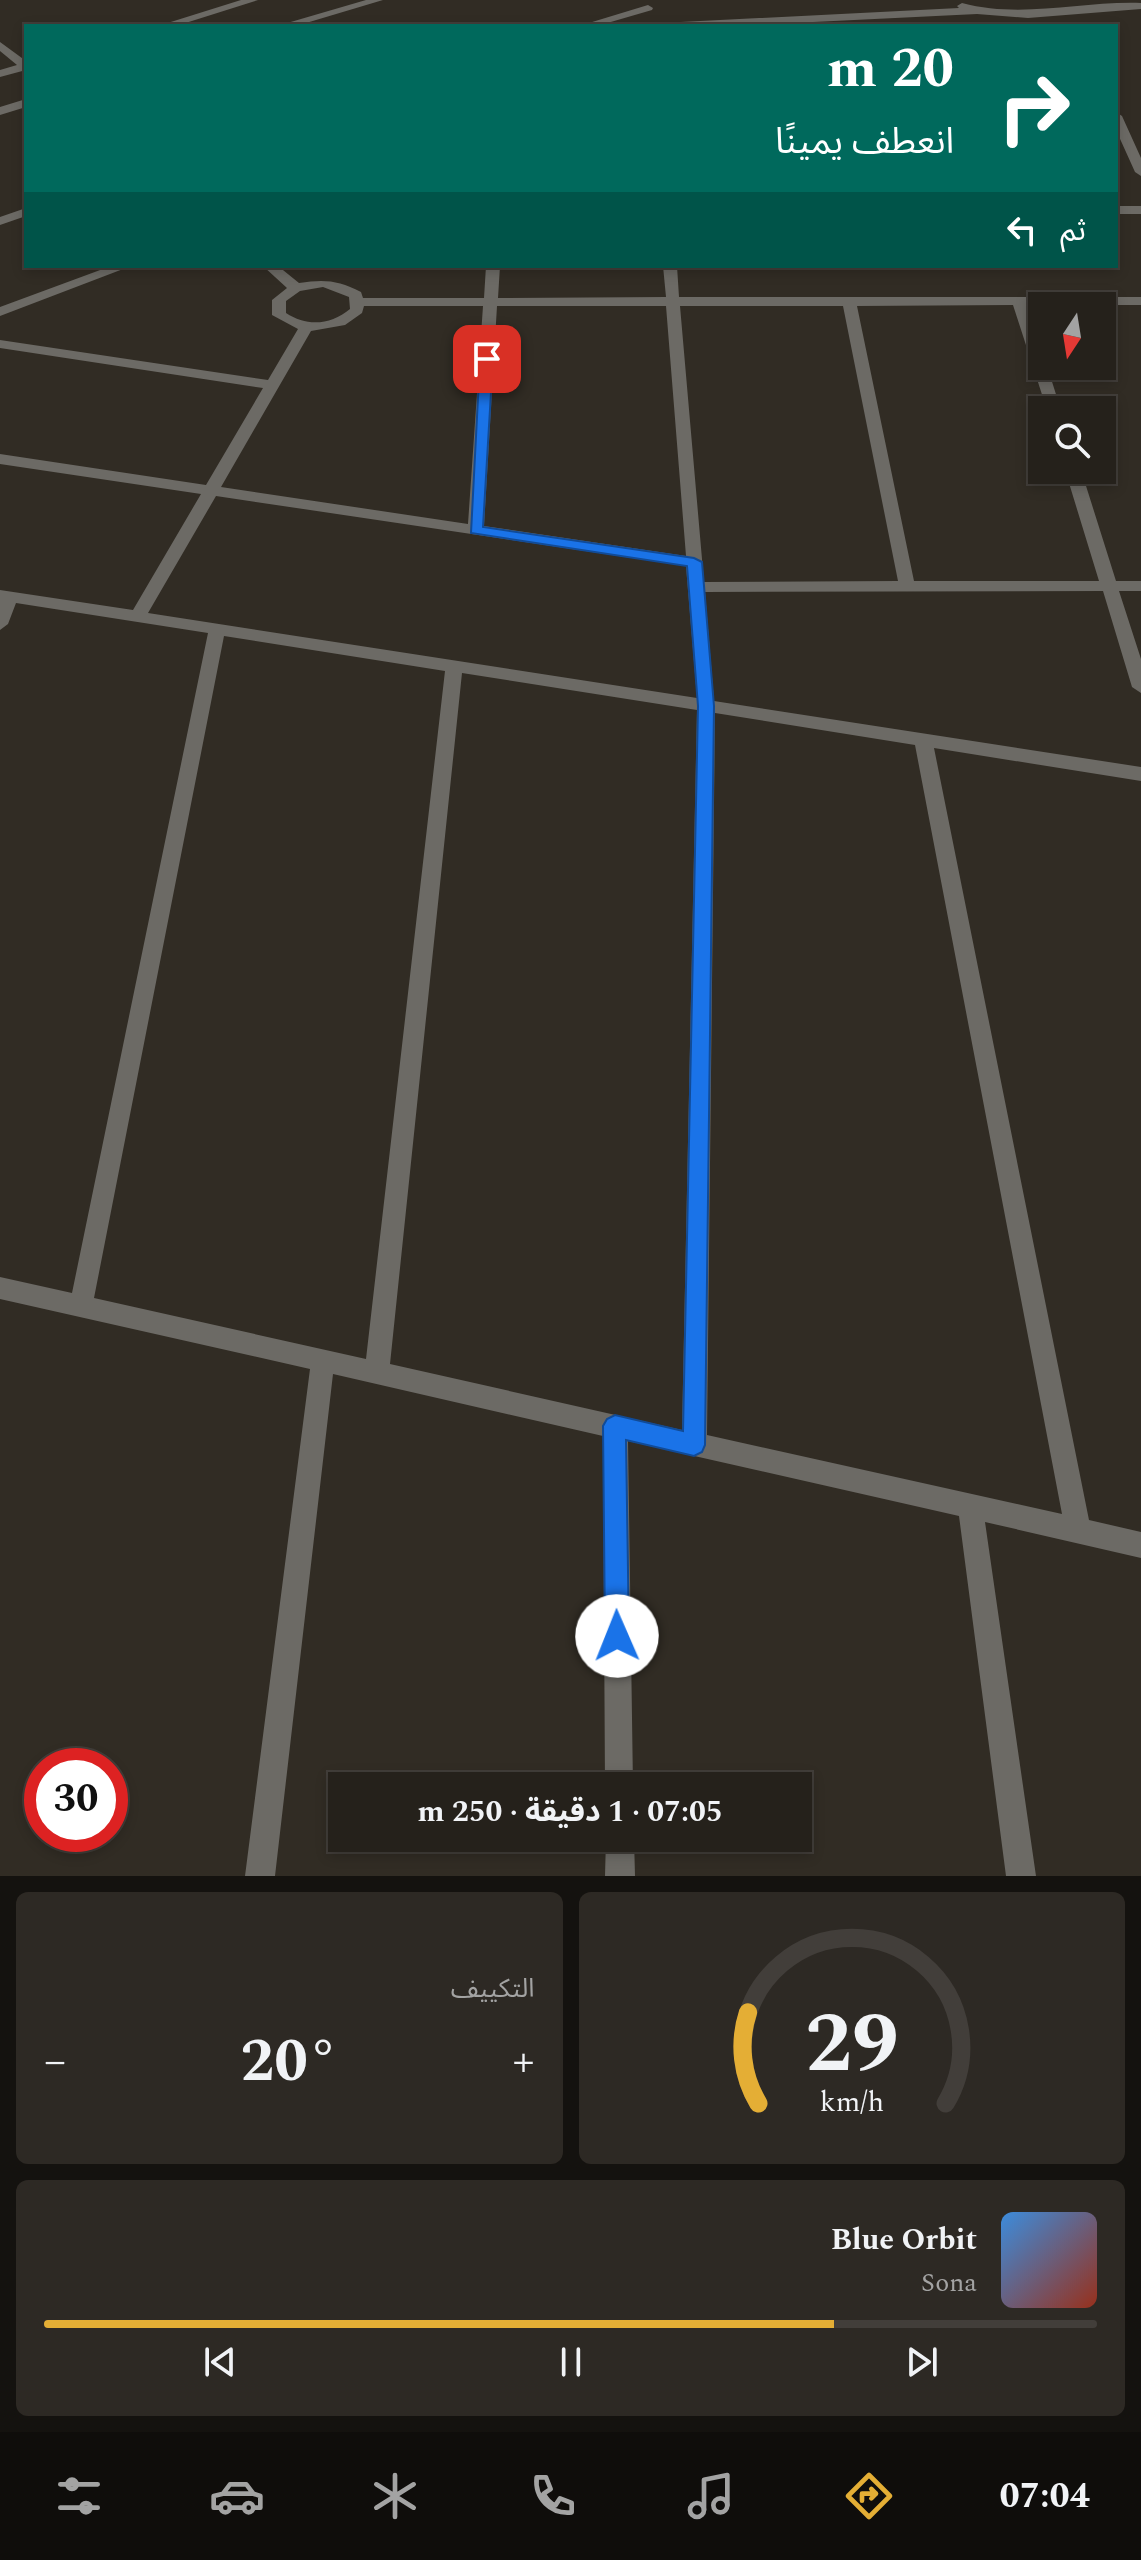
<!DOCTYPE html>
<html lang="ar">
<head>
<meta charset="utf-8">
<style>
	body { margin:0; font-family:Spectral,"Noto Sans Arabic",serif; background:#2d2924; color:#f1f3f6; direction:rtl; height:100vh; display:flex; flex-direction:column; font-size:30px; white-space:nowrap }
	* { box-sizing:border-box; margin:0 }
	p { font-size:26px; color:#a3a3a3 }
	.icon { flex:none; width:44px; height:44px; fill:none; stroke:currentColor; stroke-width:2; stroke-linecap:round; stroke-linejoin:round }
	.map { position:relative; height:1876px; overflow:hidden; direction:ltr }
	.side { display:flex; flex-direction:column; gap:16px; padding:16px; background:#14120f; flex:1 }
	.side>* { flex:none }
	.guide { position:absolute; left:24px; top:24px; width:1094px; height:244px; border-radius:0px; box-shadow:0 4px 12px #0003,0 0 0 2px #423e3a; direction:rtl; background:#00695c; color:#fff; overflow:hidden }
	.needle { width:52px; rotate:192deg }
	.controls { position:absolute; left:1028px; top:292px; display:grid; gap:16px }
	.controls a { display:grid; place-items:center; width:88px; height:88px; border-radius:0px; background:#25211b; box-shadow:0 4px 12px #0003,0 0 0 2px #423e3a; font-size:40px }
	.speed { position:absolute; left:24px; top:1748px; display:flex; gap:16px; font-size:40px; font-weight:700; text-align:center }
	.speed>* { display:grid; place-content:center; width:104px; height:104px; border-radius:50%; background:#25211b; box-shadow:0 4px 12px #0003,0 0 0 2px #423e3a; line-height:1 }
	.speed .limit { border:12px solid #d22; background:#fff; color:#111 }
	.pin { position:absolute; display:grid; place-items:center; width:68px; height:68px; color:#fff; margin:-34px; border-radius:16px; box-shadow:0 4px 12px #0006 }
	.me { position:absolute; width:88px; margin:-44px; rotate:359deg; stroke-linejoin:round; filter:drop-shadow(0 0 6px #0008) }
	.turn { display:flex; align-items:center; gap:28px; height:168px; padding:0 32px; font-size:36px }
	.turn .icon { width:104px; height:104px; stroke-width:2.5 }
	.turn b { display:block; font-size:56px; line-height:68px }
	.then { display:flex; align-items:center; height:76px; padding:0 32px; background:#0003; gap:16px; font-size:30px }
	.big { font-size:60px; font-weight:700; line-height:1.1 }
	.side .tile { flex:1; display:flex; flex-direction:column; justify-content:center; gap:12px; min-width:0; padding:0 28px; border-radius:12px; background:#2d2924 }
	.side .dial { align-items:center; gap:0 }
	.dial svg { height:208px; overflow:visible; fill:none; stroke:#423e3a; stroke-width:7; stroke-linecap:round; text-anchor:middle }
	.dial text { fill:#f1f3f6; stroke:none }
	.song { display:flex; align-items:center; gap:24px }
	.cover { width:96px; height:96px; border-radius:12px; background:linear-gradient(135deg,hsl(210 70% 55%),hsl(10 70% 35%)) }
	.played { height:8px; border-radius:4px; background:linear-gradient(90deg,#e4ae35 75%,#423e3a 75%) }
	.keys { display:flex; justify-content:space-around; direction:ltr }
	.heat { display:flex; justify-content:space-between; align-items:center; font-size:44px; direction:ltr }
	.side .tiles { flex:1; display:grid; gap:16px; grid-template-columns:1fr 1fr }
	.tile:last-child { grid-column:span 2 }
	.trip { position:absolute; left:328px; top:1772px; width:484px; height:80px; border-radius:0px; background:#25211b; box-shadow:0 4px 12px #0003,0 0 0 2px #423e3a; font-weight:700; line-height:80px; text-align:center; direction:rtl }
	.tab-bar { display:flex; height:128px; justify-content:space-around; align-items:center; background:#0f0d0b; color:#a3a3a3 }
	.tab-bar .icon { width:56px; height:56px }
	.tab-bar .active { color:#e4ae35 }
	.tab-bar b { font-size:36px; color:#f1f3f6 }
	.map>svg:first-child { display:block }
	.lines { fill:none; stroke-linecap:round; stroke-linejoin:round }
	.minor { fill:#6c6a65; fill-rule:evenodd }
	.route { fill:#1a73e8; stroke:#114b97; stroke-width:2 }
</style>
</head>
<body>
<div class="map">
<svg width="1141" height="1876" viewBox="0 0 1141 1876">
	<rect width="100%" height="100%" fill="#312c24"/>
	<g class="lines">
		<!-- minor -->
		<path class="minor" d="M241,0H258L176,26H158Z
			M366,0H383L296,26H277Z
			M962,3C1022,19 1080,1 1141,3V9L1028,18L977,14L731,26H655L661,23L959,8L957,6Z
			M648,5L653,8L652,10L597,26H579Z
			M0,42L26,61V70L0,77V70L17,65L0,51Z
			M26,99V107L0,115V107Z
			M1116,112L1122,116L1141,158V176L1135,172L1116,130Z
			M1116,206H1141V214H1116Z
			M26,208V216L0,225V217Z
			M111,266H131L0,316V307Z
			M263,266H278L299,283C324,279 338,280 361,292L363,298H484L486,266H500L498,298L666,297L663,266H677L679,297H1141V305H1027L1042,350V366H1047L1061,410H1047L1013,305L857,306L914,581H1099L1065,470H1081L1116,581H1141V591H1119L1141,659V693L1132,687L1103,591L705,592L714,701L1141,767V781L934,748L1089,1520L1141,1532V1558L985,1522L1036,1876H1006L959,1516L628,1441L633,1786H605L603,1436L333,1374L275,1876H245L310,1369L0,1299V1277L72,1293L208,633L16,603L8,624L0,630V590L133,610L201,494L0,464V454L206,485L263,388L0,348V340L268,380L298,329L272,315V300L287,288ZM323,287L349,297L350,309C331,325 307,327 286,313V301L300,291ZM364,306H483L468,524L221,487L311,331L345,325L362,313ZM497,306H666L686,556L484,526ZM680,306H843L898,581L704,582ZM216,496L686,566L697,698L148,613ZM224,636L445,671L366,1359L94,1298ZM462,673L697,710L682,1430L390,1364ZM715,713L915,745L1062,1514L707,1435Z
			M606,1838H634L635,1876H605Z"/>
	</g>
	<!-- route -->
	<path class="route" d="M487,355L493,359L483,527L694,558L702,562L714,706L705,1445L702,1452L694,1456L626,1440L629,1636L626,1645L617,1648L609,1645L605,1636L603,1426L607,1419L615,1415L683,1431L698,706L687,566L471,533L480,359Z"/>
</svg>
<div class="controls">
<a><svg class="needle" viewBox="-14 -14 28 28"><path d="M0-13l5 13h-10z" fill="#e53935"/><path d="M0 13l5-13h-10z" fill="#a3a3a3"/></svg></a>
<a><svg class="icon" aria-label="search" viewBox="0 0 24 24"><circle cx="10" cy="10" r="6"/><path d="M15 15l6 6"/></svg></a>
</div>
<div class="speed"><div class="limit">30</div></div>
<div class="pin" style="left:487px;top:359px;background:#d93025"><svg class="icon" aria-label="arrive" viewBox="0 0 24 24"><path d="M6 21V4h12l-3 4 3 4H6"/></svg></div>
<svg class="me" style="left:617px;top:1636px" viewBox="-20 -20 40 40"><circle r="19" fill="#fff"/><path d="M0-13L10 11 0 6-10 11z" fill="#1a73e8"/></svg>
<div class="trip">07:05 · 1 دقيقة · 250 m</div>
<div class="guide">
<div class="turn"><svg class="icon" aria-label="right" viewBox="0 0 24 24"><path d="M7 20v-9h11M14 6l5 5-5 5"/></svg><div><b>20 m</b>انعطف يمينًا</div></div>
<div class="then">ثم<svg class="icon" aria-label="left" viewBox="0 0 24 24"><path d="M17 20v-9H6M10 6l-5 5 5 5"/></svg></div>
</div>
</div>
<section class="side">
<div class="tiles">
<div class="tile dial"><svg viewBox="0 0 100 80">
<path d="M14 69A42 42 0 1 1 86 69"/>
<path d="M14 69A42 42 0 0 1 10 34" stroke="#e4ae35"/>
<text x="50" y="56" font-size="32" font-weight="700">29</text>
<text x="50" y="72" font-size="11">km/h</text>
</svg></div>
<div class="tile"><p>التكييف</p>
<div class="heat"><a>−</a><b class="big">20°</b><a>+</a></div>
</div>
<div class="tile">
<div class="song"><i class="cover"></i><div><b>Blue Orbit</b><p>Sona</p></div></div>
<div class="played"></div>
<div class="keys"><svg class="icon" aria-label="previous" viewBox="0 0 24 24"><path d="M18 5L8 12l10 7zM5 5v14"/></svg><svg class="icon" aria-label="pause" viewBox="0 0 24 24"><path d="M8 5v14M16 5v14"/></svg><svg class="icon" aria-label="next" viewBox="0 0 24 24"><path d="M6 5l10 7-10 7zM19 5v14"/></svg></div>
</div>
</div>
</section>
<nav class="tab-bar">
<b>07:04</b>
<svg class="icon active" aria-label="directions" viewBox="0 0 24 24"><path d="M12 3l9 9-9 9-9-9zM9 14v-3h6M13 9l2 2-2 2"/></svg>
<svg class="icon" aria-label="music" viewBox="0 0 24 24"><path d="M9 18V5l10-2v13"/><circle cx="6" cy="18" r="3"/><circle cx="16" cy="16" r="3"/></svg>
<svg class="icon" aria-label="phone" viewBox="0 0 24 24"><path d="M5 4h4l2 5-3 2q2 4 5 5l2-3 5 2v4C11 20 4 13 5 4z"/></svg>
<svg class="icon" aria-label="climate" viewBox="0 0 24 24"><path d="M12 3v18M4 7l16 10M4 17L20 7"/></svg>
<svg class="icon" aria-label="car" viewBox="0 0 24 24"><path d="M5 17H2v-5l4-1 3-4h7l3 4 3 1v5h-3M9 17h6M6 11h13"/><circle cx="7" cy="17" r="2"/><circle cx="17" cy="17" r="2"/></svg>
<svg class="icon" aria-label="filters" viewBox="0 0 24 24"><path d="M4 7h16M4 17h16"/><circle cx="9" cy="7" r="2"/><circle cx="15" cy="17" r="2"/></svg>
</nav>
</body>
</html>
